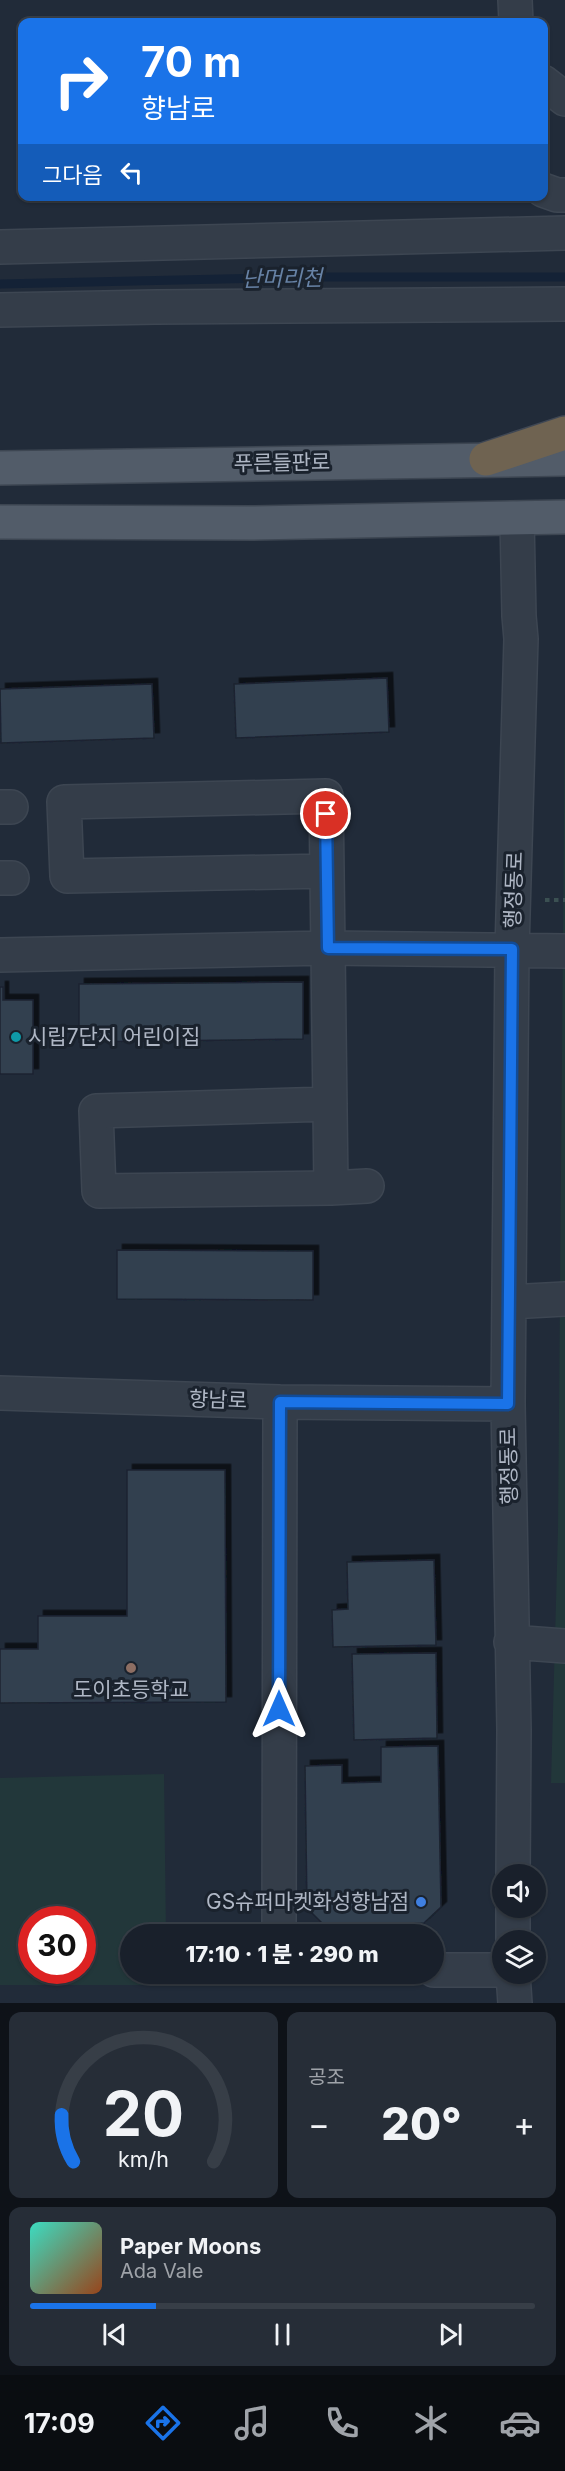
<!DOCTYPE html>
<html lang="ko">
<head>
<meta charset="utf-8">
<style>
	body { margin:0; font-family:Inter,"Noto Sans KR",sans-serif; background:#262d37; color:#f1f3f6; height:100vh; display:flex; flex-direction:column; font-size:22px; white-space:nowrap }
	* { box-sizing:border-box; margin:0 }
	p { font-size:20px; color:#9fa3a9 }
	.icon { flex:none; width:33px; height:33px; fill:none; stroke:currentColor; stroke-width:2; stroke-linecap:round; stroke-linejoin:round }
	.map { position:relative; height:2003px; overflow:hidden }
	.drawer { display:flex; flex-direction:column; gap:9px; padding:9px; background:#0e1218; flex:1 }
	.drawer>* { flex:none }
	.banner { position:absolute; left:18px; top:18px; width:530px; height:183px; border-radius:12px; box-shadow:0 2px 4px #0004,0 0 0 2px #373e47; background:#1a73e8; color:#fff; overflow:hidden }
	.buttons { position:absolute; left:492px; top:1864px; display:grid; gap:12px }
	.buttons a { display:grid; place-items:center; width:54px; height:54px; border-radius:50%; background:#19202b; box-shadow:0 2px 4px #0004,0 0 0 2px #373e47; font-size:30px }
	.speed { position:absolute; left:18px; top:1906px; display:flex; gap:12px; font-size:30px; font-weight:700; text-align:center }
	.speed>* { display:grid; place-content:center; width:78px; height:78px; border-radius:50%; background:#19202b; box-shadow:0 2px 4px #0004,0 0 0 2px #373e47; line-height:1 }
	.speed .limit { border:9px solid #d22; background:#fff; color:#111 }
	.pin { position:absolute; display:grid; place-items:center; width:51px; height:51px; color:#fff; margin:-26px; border:3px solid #fff; border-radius:50%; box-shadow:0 2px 6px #0007 }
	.me { position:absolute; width:66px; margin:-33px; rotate:0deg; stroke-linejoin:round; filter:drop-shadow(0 0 4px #0008) }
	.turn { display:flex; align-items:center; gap:21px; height:126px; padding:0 24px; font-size:27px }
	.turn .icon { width:78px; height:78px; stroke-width:2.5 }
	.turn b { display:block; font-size:42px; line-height:51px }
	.then { display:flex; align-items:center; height:57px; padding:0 24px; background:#0003; gap:12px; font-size:22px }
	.big { font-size:45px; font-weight:800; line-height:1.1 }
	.drawer .widget { flex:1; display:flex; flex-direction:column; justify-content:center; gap:9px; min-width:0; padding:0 21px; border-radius:12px; background:#262d37 }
	.drawer .dial { align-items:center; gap:0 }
	.dial svg { height:156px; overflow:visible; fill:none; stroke:#373e47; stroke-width:7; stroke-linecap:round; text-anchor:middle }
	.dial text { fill:#f1f3f6; stroke:none }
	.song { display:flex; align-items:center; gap:18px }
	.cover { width:72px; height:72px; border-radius:9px; background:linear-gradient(135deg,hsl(170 70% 55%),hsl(20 70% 35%)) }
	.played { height:6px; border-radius:3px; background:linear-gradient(90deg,#1a73e8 25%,#373e47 25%) }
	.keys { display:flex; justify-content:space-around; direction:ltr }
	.heat { display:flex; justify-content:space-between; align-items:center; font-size:33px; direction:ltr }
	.drawer .tiles { flex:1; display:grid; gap:9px; grid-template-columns:1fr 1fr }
	.widget:last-child { grid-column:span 2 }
	.trip { position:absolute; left:120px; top:1924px; width:324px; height:60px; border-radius:30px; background:#19202b; box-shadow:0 2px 4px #0004,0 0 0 2px #373e47; font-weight:800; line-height:60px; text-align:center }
	.menu { display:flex; height:96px; justify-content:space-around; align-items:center; background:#0a0d11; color:#9fa3a9 }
	.menu .icon { width:42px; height:42px }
	.menu .current { color:#1a73e8 }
	.menu b { font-size:27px; color:#f1f3f6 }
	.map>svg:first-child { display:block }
	.green { fill:#22373a; fill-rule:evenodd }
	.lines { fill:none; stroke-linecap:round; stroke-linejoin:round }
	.stream { stroke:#142236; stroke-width:9 }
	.building { fill:#323f50; stroke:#1c2430; stroke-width:1.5; filter:url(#shadow) }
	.minor-casing { stroke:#3d4652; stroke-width:36 }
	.major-casing { stroke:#3d4652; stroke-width:36 }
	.highway-casing { stroke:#3f4754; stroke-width:36 }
	.path { stroke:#3b5052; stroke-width:4; stroke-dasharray:4.5 4.5; stroke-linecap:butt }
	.minor { stroke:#343d49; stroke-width:33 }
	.major { stroke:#525c69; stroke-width:33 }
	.highway { stroke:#6f6351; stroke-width:33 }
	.route-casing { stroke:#114b97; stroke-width:15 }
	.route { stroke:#1a73e8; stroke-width:10 }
	.culture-dot { fill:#0f9aa8; stroke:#1a222d; stroke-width:2 }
	.education-dot { fill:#8d6e63; stroke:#1a222d; stroke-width:2 }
	.shop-dot { fill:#3f7fe0; stroke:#1a222d; stroke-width:2 }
	.labels { text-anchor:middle; stroke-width:6; stroke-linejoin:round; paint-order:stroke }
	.street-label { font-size:21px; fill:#afb7c5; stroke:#1a222d }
	.poi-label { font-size:21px; fill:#afb7c5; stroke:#1a222d; text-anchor:start }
	.water-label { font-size:22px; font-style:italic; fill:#6782a5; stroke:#1a222d }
</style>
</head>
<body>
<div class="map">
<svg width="565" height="2003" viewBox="0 0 565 2003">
	<defs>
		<filter id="shadow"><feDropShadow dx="5.5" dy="-5.5" stdDeviation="0" flood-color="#0009"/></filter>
	</defs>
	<rect width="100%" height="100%" fill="#212b39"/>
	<!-- green -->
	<path class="green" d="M565,695V1783H551L558,1529Z
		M164,1774L166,1935H130V1974H167V1985H0V1778ZM32,1920H82V1971H32Z"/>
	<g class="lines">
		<!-- stream -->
		<path class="stream" d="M0,284L317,277H565"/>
	</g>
	<!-- building -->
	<path class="building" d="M387,678L389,732L236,738L234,684Z
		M152,684L154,738L1,743L0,689Z
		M303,982V1039L79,1042V984Z
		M0,987H3V1000H33V1074H0Z
		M117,1250L313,1251V1300L117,1299Z
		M127,1470H225L226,1702L0,1703V1649H38V1616H127Z
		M434,1560L436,1645L333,1647L332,1610L348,1609L347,1562Z
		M436,1653L437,1738L354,1740L352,1654Z
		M438,1746L441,1907L424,1923L326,1927L307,1908L305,1766L342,1765V1783L381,1782V1747Z"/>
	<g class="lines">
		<defs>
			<path id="minor" d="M515,0L516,22
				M543,82L565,99
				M543,190L557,195H565
				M0,247L565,233
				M0,310L156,307L565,304
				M0,807H11
				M327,871L326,796L64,802L67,876L327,871L331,1188L99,1191L96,1111L330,1104
				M0,878H12
				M0,955L328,948L565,951
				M331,1188L367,1186
				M509,1302L565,1299
				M0,1393L280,1402L508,1404
				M511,1642L565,1646
				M513,1875L514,1730L508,1404L512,949L521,639L519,616L517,518
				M279,1935L280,1402
				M513,1941V1908
				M434,1970H502
				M513,1974L515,2003"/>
			<path id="major" d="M0,468L565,459
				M0,522L250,523L565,517"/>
			<path id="highway" d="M486,459L565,433"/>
		</defs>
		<!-- minor casing -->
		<use href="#minor" class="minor-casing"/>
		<!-- major casing -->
		<use href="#major" class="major-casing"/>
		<!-- highway casing -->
		<use href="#highway" class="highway-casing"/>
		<!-- path -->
		<path class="path" d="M545,900H565"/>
		<!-- minor -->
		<use href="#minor" class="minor"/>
		<!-- major -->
		<use href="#major" class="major"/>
		<!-- highway -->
		<use href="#highway" class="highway"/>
	</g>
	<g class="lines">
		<defs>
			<path id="route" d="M279,1709L280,1402L508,1404L512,949L328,948L326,814"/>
		</defs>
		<!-- route casing -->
		<use href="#route" class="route-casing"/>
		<!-- route -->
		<use href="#route" class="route"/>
	</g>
	<!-- markers -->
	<circle class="culture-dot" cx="16" cy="1037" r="6"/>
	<circle class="education-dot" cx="131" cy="1668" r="6"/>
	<circle class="shop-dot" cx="421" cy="1902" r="6"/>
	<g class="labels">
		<!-- street labels -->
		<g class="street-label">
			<text transform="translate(282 463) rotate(-1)" y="7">푸른들판로</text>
			<text transform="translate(514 890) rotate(-88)" y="7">행정동로</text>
			<text transform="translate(218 1400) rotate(2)" y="7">향남로</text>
			<text transform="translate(509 1466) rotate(-91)" y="7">행정동로</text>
		</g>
		<!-- poi labels -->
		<g class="poi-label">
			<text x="28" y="1044">시립7단지 어린이집</text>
			<text x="131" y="1697" text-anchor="middle">도이초등학교</text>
			<text x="409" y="1909" text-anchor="end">GS슈퍼마켓화성향남점</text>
		</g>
		<!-- water labels -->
		<g class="water-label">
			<text transform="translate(282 278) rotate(-1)" y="8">난머리천</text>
		</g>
	</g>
</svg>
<div class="buttons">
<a><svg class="icon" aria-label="sound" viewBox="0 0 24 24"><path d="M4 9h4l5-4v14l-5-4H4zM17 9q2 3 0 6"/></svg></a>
<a><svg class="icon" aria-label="layers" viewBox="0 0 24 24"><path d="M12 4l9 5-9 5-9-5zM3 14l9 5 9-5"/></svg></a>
</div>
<div class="speed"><div class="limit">30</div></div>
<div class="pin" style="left:326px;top:814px;background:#d93025"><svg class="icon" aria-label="arrive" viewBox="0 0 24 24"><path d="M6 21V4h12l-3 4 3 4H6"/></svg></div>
<svg class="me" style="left:279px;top:1709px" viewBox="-20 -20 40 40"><path d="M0-17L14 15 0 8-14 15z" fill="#1a73e8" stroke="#fff" stroke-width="4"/></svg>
<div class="trip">17:10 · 1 분 · 290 m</div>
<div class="banner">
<div class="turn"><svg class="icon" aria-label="right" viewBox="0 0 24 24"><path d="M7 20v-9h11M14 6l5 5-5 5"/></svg><div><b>70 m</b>향남로</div></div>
<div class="then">그다음<svg class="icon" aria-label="left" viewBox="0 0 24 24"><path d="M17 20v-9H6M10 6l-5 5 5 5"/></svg></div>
</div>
</div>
<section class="drawer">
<div class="tiles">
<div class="widget dial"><svg viewBox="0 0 100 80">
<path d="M14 69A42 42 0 1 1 86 69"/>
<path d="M14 69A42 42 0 0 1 8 45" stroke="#1a73e8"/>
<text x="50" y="56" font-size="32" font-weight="700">20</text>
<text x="50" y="72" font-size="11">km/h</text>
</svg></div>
<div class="widget"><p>공조</p>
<div class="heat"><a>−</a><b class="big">20°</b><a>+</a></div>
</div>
<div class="widget">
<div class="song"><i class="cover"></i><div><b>Paper Moons</b><p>Ada Vale</p></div></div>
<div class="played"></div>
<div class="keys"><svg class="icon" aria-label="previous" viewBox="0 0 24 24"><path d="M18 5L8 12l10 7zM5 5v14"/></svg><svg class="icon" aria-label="pause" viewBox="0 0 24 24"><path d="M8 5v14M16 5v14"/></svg><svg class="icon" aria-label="next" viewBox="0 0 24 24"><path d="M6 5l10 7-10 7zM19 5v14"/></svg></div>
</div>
</div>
</section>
<nav class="menu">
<b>17:09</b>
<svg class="icon current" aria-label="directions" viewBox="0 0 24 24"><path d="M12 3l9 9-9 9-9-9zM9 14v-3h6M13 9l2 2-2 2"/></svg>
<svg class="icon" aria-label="music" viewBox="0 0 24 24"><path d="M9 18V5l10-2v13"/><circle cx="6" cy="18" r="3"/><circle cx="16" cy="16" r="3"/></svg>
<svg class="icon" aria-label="phone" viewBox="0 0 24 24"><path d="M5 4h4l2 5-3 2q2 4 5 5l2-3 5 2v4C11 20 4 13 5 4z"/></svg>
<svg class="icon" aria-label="climate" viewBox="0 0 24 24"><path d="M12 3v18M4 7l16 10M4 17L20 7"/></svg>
<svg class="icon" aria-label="car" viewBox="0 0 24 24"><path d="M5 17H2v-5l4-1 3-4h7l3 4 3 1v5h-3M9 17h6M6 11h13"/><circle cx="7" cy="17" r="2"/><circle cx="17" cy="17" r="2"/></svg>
</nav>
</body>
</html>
